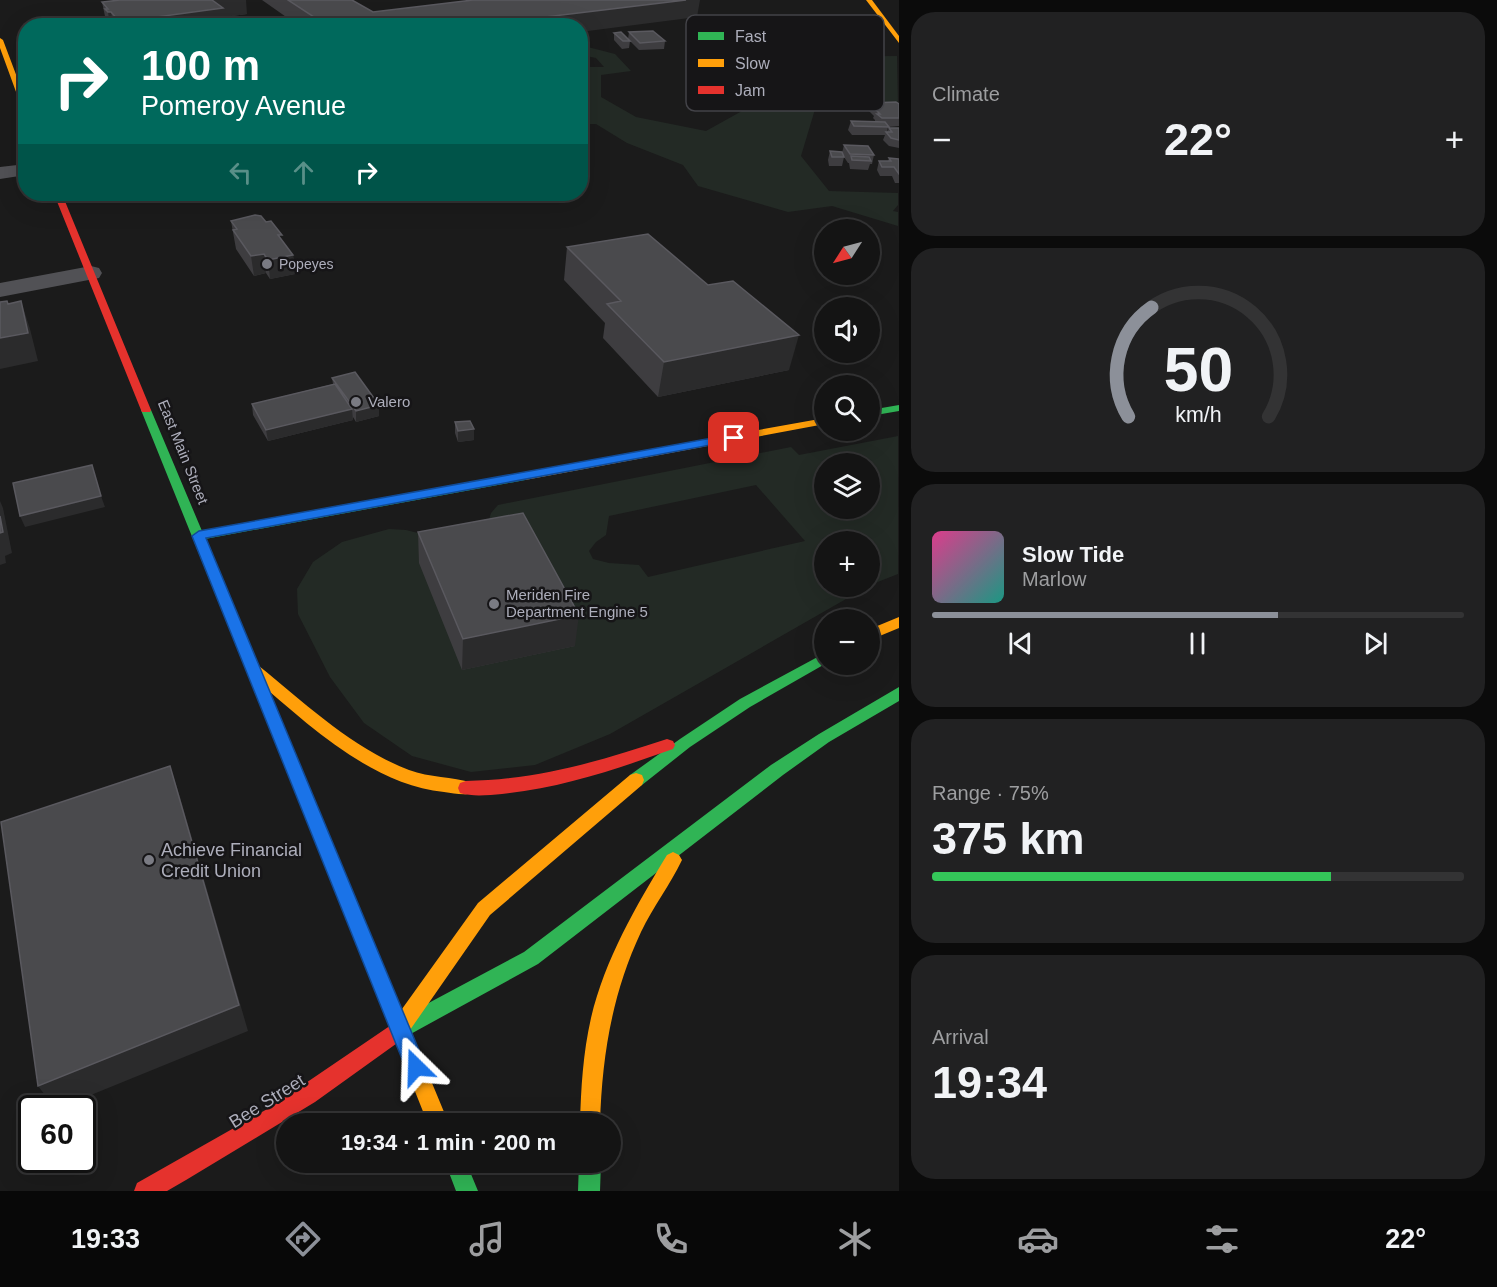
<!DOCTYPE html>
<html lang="en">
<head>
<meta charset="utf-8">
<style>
	body { margin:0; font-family:Helvetica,sans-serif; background:#212122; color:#f1f3f6; height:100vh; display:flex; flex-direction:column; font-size:22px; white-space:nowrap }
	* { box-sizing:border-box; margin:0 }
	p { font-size:20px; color:#9d9ea0 }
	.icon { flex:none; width:33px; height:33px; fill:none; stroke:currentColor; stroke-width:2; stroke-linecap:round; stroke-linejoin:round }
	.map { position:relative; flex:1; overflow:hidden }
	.side { display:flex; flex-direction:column; gap:12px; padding:12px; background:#0b0b0b; width:598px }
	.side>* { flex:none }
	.top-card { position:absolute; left:18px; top:18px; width:570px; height:183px; border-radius:24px; box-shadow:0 6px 24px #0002,0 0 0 2px #333334; background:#00695c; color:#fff; overflow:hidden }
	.needle { width:39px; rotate:234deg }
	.tools { position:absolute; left:814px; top:219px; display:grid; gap:12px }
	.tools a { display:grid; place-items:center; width:66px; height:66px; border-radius:50%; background:#141414; box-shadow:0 6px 24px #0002,0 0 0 2px #333334; font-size:30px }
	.speed { position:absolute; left:18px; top:1095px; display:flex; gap:12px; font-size:30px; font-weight:700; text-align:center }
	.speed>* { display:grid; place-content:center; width:78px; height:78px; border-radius:50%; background:#141414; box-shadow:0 6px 24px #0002,0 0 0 2px #333334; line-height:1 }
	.speed .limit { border:3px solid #111; border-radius:9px; background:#fff; color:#111 }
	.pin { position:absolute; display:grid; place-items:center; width:51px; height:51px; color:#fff; margin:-26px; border-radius:12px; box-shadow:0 3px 9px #0006 }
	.me { position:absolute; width:66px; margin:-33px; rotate:338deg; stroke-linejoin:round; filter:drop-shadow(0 0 4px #0008) }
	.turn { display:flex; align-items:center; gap:21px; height:126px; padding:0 24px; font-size:27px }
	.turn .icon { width:78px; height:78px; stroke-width:2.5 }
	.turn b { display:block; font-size:42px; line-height:51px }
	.lanes { display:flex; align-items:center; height:57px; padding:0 24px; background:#0003; justify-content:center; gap:30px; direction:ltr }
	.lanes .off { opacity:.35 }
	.big { font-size:45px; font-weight:700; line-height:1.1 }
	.side .card { flex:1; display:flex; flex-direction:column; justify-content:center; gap:9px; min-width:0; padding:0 21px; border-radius:24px; background:#212122 }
	.side .dial { align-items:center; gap:0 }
	.dial svg { height:156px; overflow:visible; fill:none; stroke:#333334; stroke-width:7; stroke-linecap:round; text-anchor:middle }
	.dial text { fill:#f1f3f6; stroke:none }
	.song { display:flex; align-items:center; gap:18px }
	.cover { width:72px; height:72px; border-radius:9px; background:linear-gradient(135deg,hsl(330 70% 55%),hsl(170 70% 35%)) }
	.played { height:6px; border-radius:3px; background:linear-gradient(90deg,#8c9099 65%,#333334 65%) }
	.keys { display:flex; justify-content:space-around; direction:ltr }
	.heat { display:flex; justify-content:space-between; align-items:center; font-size:33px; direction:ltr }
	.charge { height:9px; border-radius:4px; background:linear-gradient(90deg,#34c759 75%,#333334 0) }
	.trip { position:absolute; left:276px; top:1113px; width:345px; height:60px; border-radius:30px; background:#141414; box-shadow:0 6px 24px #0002,0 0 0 2px #333334; font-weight:700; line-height:60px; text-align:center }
	.dock { display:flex; height:96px; justify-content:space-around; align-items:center; background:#080808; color:#9d9ea0 }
	.dock .icon { width:42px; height:42px }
	.dock .selected { color:#8c9099 }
	.dock b { font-size:27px; color:#f1f3f6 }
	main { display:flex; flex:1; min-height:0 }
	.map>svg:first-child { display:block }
	.green { fill:#232a25; fill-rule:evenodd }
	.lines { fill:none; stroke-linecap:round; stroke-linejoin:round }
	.street { fill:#515155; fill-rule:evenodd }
	.fast { fill:#30b455; fill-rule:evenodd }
	.slow { fill:#ff9f0a; fill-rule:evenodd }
	.jam { fill:#e5322d; fill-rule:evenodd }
	.wall { fill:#3e3d40 }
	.shaded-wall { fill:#2b2b2c }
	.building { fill:#4a4a4d; stroke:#5a595f; stroke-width:1.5 }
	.route { fill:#1a73e8; stroke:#114b97; stroke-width:1.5 }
	.poi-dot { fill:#7a7b83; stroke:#161517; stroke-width:2 }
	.labels { text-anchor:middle; stroke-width:5; stroke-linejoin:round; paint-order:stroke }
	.far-poi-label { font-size:14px; fill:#adaebb; stroke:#161517; text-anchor:start }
	.poi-label { font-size:15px; fill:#adaebb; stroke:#161517; text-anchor:start }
	.street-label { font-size:15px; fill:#adaebb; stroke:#161517 }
	.near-poi-label { font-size:18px; fill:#adaebb; stroke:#161517; text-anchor:start }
	.near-street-label { font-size:18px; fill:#adaebb; stroke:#161517 }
	.key { fill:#161517; stroke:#434348; stroke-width:1.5 }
	.key-label { font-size:16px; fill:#adaebb }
</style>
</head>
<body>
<main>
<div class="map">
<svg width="899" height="1191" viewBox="0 0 899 1191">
	<rect width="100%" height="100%" fill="#1b1b1b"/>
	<!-- green -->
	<path class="green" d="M580,45L615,54L631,71L601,75V97L636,117L706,131L742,111L739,101L801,99L781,57L897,56L898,107L816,106L801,156L829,191L898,193V205L893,211L898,212V226L832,206L788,212L698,186L683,165L627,143L596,124H581V67H604L596,58L581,55Z
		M898,436V574L870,585V542H825V586L867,587L610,734L535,765L471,772L412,756L364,723L330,677L298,614L297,589L313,562L342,542L389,529L406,530L422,534L420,563L463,670L488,523L491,513L498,505L791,447L799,455ZM825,464H870V508H825ZM756,485L805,541L648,577L639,565L609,563L593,559L589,551L596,542L606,535L609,516Z"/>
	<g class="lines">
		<!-- street -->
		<path class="street" d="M26,164V175L0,179V167Z
			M91,266L99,268L102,273L99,278L0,297V283Z"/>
		<!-- fast -->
		<path class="fast" d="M899,405V411L870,416V410Z
			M146,407L151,410L202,531L525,472L531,476L525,480L205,539L375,946L372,952L366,955L360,952L357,946L141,410Z
			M825,653V664L750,707L690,747L642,785L636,787L630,785L628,780L630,775L680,739L740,699Z
			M899,687V701L829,742L783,775L538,964L407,1036L400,1039L393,1036L390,1029L393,1022L524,952L771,765L819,734Z
			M445,1162H466L478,1191H456Z
			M579,1162H601L600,1191H578Z"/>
		<!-- slow -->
		<path class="slow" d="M866,0H872L899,36V43Z
			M0,38L3,40L26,101V113L23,111L0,48Z
			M825,418V424L525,480L519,476L525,472Z
			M899,617V628L870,640V629Z
			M254,665L259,666C306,704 352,748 409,770C430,778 452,776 472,783L474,788L472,793C463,796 454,793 444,792C368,784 305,721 249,674L247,670L249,666Z
			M636,773L642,775L644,780L642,785L490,915L410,1030L449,1124H428L357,946L360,940L366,937L372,940L402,1009L478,903L630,775Z
			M673,852L679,855L682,860C670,885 653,907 641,932C612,994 602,1056 600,1124H580C581,1088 583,1053 591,1018C605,959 636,906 667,855Z"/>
		<!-- jam -->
		<path class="jam" d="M54,194H62L151,410L150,412H142L141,410Z
			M667,739L673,741L675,745L673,749C617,769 561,788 502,794C489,795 473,797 460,793L458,788L460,783L466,781C537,780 600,761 667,739Z
			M400,1019L407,1022L410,1029L407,1036L315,1102L186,1180L167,1191H134L137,1183L269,1108Z"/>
	</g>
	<!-- wall -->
	<path class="wall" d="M262,0H352L373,12L697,17L580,26H299Z
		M102,2L247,14L224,17L225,26H108L106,21Z
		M812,20L848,29L844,44H820L809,34Z
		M629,32L665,41L664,49L639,50L630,41L629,48L622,49L614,40V33L628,39Z
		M691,66L737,71L739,92L721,94L714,88L700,90L688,81Z
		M750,74L784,81L782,89H779L778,97L754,99L743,91L745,83L749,82Z
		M871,103L899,104V126L888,127L887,132L889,128H899V148L889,146L883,140L885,135H852L848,130L851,121H875V120L873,118L874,116L869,111Z
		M844,145L874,155L872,164H870L868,170L850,169L849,163H848L844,157L842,166H829L828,160L830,151L842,153Z
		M889,158L899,159V183H895L892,176H880L877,170L879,161H888Z
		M231,221L293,255L295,274L270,279L266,273L254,276L236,249Z
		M567,247L789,370L658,397L603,338L605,323L564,280Z
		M332,378L379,416L356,422L353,417V420L268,441L253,415L252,404L333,384Z
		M455,422L474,440L458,442L455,433Z
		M418,532L575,646L462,670L419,563Z"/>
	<!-- shaded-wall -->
	<path class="shaded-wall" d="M211,0H246L247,14L224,17L225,26H121L120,22Z
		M686,0H700L697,17L580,32V26H470Z
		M108,12H111L114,26H110Z
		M332,22L333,26H323V23Z
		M734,71H737L736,77L741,76L739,92L721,94L724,78Z
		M717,73L714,88L700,90L702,74Z
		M779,89L778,97L754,99L755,91Z
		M264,254L266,273L254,276L251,256Z
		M293,255L295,274L270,279L268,260Z
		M21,301L30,329L38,361L0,369V338Z
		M799,335L789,370L658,397L664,362Z
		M379,405V416L356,422V411Z
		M352,409L353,420L268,441L266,430Z
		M474,429V440L458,442V431Z
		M101,496L105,507L25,527L20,516Z
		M0,501L3,508L12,553L5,556L6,563L0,565Z
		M579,615L575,646L462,670L463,639Z
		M170,766L180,797L248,1031L59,1108H55L38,1086Z"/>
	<!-- building -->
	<path class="building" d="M120,0H212L223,8L120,22L111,12H108L105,9H108L102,2Z
		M288,0H352L373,12L473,0H686L470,26H337L332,22L323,23Z
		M653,31L665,41L640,43L629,32Z
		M621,32L630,41H623L614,33Z
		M896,102L899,104V118H882L877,114H880L875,109H878L871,103Z
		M851,121L885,122L889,127L854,126Z
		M889,128H899V140L891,138L886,132H892Z
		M844,145L868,146L874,155L850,154Z
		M830,151L842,152L844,157H832Z
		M851,156L869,157L871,161L852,160Z
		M889,158L899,159V174L894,167H882L879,161H891Z
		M255,215L261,216L266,222L271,221L282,235H278L293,255L268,260L264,254L251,256L233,230L237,229L231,221Z
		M648,234L708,285L733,281L799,335L664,362L607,304L621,301L567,247Z
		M7,301L8,304L21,301L28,333L0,338V302Z
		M355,372L379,405L356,411L332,378Z
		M335,384L352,409L266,430L252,404Z
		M470,421L474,429L458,431L455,422Z
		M92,465L101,496L20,516L13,483Z
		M523,513L579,615L463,639L418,532Z
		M0,516L3,532L0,533Z
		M170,766L239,1005L38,1086L1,822Z"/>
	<!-- route -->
	<path class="route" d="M734,434L738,435V440L206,538L426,1067L423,1074L416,1077L408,1074L192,536L199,531Z"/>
	<!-- markers -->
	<g class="poi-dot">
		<circle cx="267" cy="264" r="6"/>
		<circle cx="356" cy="402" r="6"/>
		<circle cx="494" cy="604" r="6"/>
		<circle cx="149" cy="860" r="6"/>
	</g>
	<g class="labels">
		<!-- far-poi labels -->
		<g class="far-poi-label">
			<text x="279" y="269">Popeyes</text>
		</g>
		<!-- poi labels -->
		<g class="poi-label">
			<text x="368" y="407">Valero</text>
			<text x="506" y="600">Meriden Fire<tspan x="506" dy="17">Department Engine 5</tspan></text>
		</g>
		<!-- street labels -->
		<g class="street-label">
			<text transform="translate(183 452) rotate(68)" y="5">East Main Street</text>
		</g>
		<!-- near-poi labels -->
		<g class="near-poi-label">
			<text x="161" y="856">Achieve Financial<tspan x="161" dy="21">Credit Union</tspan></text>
		</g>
		<!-- near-street labels -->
		<g class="near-street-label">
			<text transform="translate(267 1101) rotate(-32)" y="6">Bee Street</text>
		</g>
	</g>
	<!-- legend -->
	<rect x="686" y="15" width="198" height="96" rx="9" class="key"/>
	<rect x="698" y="32" width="26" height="8" fill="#30b455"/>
	<rect x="698" y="59" width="26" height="8" fill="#ff9f0a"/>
	<rect x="698" y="86" width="26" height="8" fill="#e5322d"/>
	<g class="key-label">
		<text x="735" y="42">Fast</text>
		<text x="735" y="69">Slow</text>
		<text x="735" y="96">Jam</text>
	</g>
</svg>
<div class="tools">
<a><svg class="needle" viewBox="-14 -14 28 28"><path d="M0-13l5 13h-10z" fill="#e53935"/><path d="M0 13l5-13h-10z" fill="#9d9ea0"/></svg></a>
<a><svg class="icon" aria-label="sound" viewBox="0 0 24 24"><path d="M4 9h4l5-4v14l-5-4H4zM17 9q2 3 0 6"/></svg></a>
<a><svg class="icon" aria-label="search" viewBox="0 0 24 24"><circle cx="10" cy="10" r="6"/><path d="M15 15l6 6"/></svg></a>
<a><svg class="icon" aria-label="layers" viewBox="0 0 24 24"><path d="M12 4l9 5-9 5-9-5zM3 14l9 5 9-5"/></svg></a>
<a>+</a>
<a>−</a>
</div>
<div class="speed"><div class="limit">60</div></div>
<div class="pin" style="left:734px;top:438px;background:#d93025"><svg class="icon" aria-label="arrive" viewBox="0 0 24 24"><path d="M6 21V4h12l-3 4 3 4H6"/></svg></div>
<svg class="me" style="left:416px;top:1067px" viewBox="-20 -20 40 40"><path d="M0-17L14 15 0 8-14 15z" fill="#1a73e8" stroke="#fff" stroke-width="4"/></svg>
<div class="trip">19:34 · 1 min · 200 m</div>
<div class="top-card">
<div class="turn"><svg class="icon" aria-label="right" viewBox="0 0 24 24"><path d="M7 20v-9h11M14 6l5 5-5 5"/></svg><div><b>100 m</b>Pomeroy Avenue</div></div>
<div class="lanes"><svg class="icon off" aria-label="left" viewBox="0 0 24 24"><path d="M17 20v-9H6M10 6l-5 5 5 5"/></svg><svg class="icon off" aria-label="ahead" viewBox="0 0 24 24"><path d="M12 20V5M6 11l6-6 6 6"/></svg><svg class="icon" aria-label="right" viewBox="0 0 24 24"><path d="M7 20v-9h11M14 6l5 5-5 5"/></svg></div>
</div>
</div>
<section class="side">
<div class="card"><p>Climate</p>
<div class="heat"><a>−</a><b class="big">22°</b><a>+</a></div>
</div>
<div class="card dial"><svg viewBox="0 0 100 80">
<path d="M14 69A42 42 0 1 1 86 69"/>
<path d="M14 69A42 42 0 0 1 26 13" stroke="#8c9099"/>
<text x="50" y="56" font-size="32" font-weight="700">50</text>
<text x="50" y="72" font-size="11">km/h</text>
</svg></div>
<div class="card">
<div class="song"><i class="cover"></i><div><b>Slow Tide</b><p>Marlow</p></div></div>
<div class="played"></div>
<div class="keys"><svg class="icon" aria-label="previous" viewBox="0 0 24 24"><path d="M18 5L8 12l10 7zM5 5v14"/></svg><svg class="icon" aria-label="pause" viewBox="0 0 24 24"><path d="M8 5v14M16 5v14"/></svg><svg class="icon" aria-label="next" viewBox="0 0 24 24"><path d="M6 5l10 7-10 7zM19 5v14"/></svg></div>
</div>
<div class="card"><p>Range · 75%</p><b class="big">375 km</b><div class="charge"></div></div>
<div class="card"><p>Arrival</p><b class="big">19:34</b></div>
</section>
</main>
<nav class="dock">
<b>19:33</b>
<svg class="icon selected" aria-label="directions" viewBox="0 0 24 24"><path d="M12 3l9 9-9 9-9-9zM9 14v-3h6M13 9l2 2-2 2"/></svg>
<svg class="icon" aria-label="music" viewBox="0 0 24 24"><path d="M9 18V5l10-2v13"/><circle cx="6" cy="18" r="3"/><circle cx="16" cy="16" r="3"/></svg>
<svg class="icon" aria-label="phone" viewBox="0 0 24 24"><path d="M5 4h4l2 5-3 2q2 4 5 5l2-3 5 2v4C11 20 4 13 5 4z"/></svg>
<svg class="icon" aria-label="climate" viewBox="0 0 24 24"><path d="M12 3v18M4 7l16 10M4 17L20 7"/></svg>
<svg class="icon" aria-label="car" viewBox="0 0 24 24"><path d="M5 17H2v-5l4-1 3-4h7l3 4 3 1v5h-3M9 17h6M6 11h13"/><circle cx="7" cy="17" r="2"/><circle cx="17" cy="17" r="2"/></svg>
<svg class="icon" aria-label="filters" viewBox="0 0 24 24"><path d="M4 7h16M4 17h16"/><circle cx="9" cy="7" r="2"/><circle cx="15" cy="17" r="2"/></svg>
<b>22°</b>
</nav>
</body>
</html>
